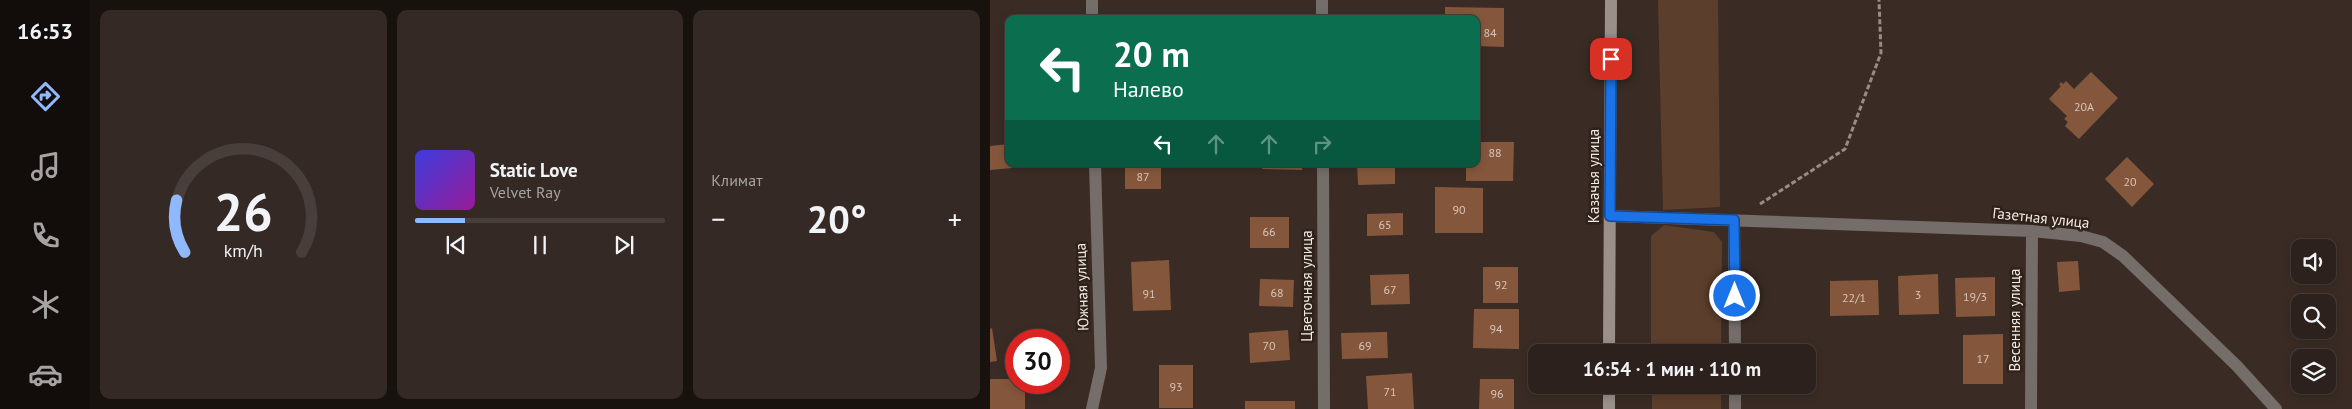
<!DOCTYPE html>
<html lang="ru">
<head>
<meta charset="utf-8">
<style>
	body { margin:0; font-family:"PT Sans",sans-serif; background:#342925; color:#f1f3f6; height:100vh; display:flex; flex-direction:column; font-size:19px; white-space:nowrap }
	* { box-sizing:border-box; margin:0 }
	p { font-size:16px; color:#a6a3a3 }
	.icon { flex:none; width:28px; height:28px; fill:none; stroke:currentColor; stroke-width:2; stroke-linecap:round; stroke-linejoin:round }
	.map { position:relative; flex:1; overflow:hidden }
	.panel { display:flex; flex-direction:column; gap:10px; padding:10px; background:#18120f; width:900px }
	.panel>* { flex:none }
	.banner { position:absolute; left:15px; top:15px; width:475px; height:152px; border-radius:10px; box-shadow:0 2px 8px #0003,0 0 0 1px #483e3b; background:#0b6e4f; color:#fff; overflow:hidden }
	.tools { position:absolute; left:1301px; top:239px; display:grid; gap:10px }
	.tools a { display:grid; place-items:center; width:45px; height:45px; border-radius:10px; background:#2c211c; box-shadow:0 2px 8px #0003,0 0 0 1px #483e3b; font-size:25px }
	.speed { position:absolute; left:15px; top:329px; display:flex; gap:10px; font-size:25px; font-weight:700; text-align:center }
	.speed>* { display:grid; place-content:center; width:65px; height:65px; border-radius:50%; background:#2c211c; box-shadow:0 2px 8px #0003,0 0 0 1px #483e3b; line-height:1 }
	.speed .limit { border:8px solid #d22; background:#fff; color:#111 }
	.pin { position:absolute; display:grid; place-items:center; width:42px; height:42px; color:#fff; margin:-21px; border-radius:10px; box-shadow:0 2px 8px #0006 }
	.me { position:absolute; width:55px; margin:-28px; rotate:0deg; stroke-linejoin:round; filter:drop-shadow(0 0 4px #0008) }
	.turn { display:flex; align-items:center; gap:18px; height:105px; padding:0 25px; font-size:22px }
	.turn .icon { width:65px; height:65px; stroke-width:2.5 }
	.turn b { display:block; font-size:35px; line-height:42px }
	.lanes { display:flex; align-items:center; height:48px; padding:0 25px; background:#0003; justify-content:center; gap:25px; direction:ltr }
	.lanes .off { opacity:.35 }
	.big { font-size:38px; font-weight:600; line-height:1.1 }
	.panel .card { flex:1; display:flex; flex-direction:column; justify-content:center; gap:8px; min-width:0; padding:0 18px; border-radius:10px; background:#342925 }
	.panel .dial { align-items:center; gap:0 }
	.dial svg { height:130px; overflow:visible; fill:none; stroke:#483e3b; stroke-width:7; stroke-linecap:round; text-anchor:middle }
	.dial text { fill:#f1f3f6; stroke:none }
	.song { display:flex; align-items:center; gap:15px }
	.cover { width:60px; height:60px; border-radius:8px; background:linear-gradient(135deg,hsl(240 70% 55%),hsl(300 70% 35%)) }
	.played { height:5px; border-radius:2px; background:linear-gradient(90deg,#90b8fd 20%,#483e3b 20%) }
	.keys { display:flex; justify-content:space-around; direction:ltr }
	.heat { display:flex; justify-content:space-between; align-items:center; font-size:28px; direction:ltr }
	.panel .tiles { flex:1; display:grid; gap:10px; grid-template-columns:repeat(3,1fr) }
	.trip { position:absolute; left:538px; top:344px; width:288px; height:50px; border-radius:10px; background:#2c211c; box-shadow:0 2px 8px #0003,0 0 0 1px #483e3b; font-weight:600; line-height:50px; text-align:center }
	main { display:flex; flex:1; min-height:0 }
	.menu { display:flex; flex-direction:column; width:90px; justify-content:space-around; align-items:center; background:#120d0b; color:#a6a3a3 }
	.menu .icon { width:35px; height:35px }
	.menu .active { color:#90b8fd }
	.menu b { font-size:22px; color:#f1f3f6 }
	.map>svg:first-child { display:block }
	.green { fill:#5c3e2c }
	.building { fill:#84573c }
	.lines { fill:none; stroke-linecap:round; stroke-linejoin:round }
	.path { stroke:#988c86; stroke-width:3; stroke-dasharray:5 2.5; stroke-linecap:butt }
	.minor { stroke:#746d69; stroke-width:12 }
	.secondary { stroke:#9a8f89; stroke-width:12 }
	.route-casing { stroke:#114b97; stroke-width:12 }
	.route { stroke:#1a73e8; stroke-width:9 }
	.labels { text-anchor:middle; stroke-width:5; stroke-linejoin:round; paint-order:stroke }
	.number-label { font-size:12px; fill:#d8c5bb }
	.street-label { font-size:15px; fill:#f4eae5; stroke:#2f221b }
</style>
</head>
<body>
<main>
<nav class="menu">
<b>16:53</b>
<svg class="icon active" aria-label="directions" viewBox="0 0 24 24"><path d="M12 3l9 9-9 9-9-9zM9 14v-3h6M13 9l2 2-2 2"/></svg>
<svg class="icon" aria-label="music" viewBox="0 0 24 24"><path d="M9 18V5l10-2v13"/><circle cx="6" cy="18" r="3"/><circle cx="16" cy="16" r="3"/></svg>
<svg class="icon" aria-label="phone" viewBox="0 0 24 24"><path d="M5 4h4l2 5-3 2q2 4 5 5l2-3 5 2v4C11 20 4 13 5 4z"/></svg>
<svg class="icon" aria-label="climate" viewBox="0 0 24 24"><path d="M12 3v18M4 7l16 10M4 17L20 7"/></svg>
<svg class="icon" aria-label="car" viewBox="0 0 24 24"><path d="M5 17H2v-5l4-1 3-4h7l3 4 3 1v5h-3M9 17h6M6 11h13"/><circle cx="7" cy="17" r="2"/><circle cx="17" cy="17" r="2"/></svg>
</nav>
<section class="panel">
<div class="tiles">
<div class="card dial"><svg viewBox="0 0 100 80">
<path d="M14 69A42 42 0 1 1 86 69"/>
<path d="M14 69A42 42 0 0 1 9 37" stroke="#90b8fd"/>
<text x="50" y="56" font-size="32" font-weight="700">26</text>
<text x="50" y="72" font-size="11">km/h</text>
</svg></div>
<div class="card">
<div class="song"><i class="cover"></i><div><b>Static Love</b><p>Velvet Ray</p></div></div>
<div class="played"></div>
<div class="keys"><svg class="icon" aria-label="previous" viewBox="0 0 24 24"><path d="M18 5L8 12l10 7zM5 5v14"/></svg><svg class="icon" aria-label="pause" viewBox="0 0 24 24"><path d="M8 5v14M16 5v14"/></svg><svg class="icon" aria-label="next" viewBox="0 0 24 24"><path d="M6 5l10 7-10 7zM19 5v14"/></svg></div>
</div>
<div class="card"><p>Климат</p>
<div class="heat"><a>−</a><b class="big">20°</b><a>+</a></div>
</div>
</div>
</section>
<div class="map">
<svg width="1362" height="409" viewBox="0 0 1362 409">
	<rect width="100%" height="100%" fill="#3a2c25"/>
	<!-- green -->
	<path class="green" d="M668,0H728L730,207L673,210Z
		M674,225L724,232L732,242L731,352H661V236Z
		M662,385H731V409H662Z"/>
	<!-- building -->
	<path class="building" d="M455,7L514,8V47L486,46V19H455Z
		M1101,72L1128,98L1089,139L1075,126L1078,122L1074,119L1077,116L1059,99L1071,86L1069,85L1071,82L1073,84L1076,81L1084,89Z
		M486,142H524L523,181H476V164H486Z
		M19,144V164H22V168L0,170V146Z
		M1137,157L1164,184L1142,207L1115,179Z
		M135,164H171V189H135Z
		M273,164H312V170L272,169Z
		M367,164H405V184L368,185Z
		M445,187L493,188V233H445Z
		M413,213V235L377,236V214Z
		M260,217H299V248H260Z
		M179,260L181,310L143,311L141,262Z
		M1088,261L1090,290L1069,292L1067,262Z
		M493,267H528V303H493Z
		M419,274L420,304L381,305L380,275Z
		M948,274L949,314L909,315L908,276Z
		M1005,277V316L966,317L965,278Z
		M270,279L304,280L303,307L269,306Z
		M888,280L889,315L840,316V281Z
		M484,309H529V349L483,348Z
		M2,328L7,361L0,362V329Z
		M298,330L300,360L260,363L259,333Z
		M397,332L398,358L352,359L351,333Z
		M1013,334V384H973V335Z
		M169,365H203V408H169Z
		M422,373L424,409H378L376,376Z
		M0,379H26V382H35V409H0Z
		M490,379H524V409H489Z
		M255,401H305V409H255Z"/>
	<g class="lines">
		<!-- path -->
		<path class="path" d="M770,204L855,149L891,53L889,0"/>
		<!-- minor -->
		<path class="minor" d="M102,0V19
			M332,0V19
			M333,164L334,409
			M620,216L1042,231L1091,236L1113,242L1133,256L1247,366L1286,409
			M744,220L745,352
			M745,385V409
			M102,409L111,368L105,164
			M1041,409L1042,231"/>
		<!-- secondary -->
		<path class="secondary" d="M619,352L621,0
			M619,409V385"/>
	</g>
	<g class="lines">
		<defs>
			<path id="route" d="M621,59L620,216L744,220L745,296"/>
		</defs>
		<!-- route casing -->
		<use href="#route" class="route-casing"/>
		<!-- route -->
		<use href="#route" class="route"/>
	</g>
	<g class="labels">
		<!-- number labels -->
		<g class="number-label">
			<text x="500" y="37">84</text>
			<text x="1094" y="111">20А</text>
			<text x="505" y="157">88</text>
			<text x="153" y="181">87</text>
			<text x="1140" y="186">20</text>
			<text x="469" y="214">90</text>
			<text x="395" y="229">65</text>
			<text x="279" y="236">66</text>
			<text x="511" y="289">92</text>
			<text x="400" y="294">67</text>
			<text x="287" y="297">68</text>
			<text x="159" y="298">91</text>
			<text x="928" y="299">3</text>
			<text x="985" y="301">19/3</text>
			<text x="864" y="302">22/1</text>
			<text x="506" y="333">94</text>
			<text x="279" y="350">70</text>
			<text x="375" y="350">69</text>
			<text x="993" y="363">17</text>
			<text x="186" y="391">93</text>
			<text x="400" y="396">71</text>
			<text x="507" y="398">96</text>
		</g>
		<!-- street labels -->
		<g class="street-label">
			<text transform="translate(604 176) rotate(-90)" y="5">Казачья улица</text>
			<text transform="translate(1051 218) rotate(6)" y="5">Газетная улица</text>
			<text transform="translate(317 286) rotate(-90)" y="5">Цветочная улица</text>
			<text transform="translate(92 287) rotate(-92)" y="5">Южная улица</text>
			<text transform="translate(1025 320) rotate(-90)" y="5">Весенняя улица</text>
		</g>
	</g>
</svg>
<div class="tools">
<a><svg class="icon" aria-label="sound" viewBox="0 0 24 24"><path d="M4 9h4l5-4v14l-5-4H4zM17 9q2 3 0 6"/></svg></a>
<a><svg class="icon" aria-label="search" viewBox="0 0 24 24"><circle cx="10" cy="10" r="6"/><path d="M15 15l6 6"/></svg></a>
<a><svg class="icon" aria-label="layers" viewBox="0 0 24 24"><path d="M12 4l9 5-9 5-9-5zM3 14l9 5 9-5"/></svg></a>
</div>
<div class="speed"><div class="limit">30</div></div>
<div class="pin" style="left:621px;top:59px;background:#d93025"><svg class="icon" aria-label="arrive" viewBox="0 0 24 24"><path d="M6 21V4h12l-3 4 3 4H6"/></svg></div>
<svg class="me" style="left:745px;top:296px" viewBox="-20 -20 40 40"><circle r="17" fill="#1a73e8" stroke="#fff" stroke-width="3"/><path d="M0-11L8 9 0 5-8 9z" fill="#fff"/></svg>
<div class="trip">16:54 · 1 мин · 110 m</div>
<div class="banner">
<div class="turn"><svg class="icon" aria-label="left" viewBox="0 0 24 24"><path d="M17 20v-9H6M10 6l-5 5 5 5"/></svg><div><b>20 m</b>Налево</div></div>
<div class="lanes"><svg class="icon" aria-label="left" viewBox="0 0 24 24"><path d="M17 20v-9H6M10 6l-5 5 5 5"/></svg><svg class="icon off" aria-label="ahead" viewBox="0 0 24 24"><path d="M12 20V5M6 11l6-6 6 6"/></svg><svg class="icon off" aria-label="ahead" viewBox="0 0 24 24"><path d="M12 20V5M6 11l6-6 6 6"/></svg><svg class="icon off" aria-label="right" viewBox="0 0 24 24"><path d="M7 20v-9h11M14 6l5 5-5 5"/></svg></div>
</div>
</div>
</main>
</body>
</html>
